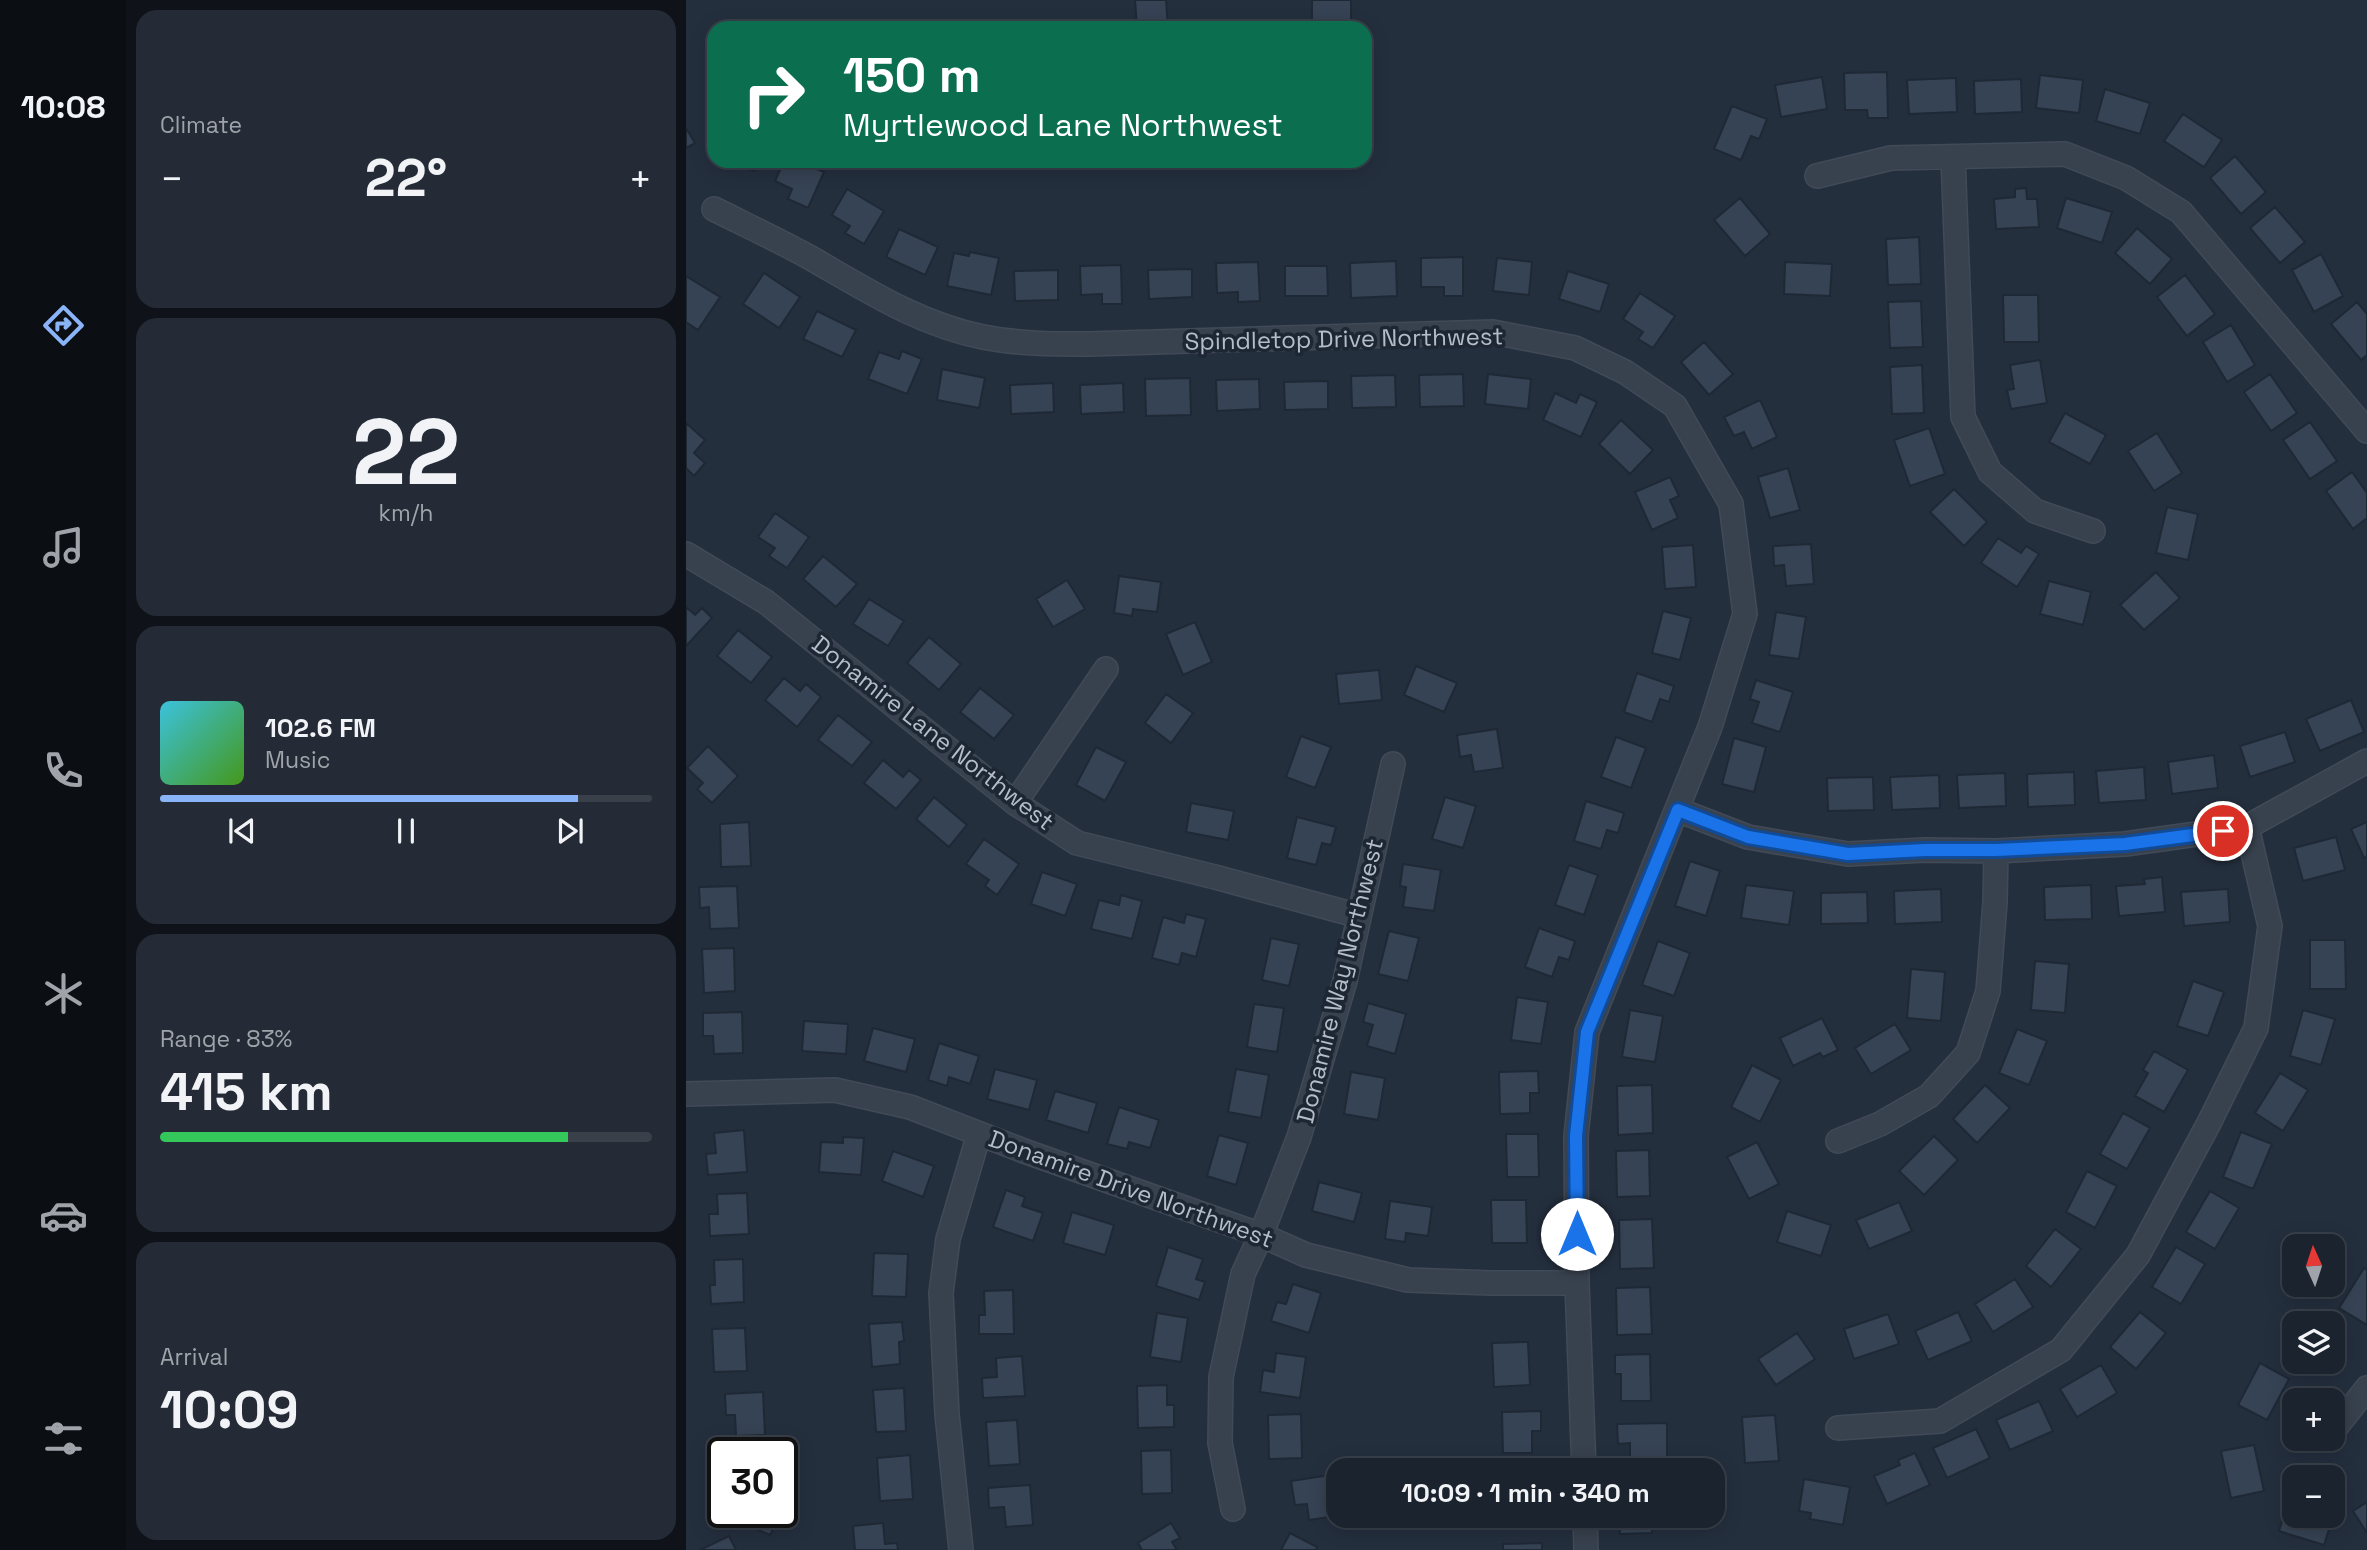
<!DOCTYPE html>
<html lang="en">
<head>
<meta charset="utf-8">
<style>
	body { margin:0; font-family:"Space Grotesk",sans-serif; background:#242b36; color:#f1f3f6; height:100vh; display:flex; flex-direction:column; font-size:26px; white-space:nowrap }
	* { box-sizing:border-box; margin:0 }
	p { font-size:23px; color:#a0a4aa }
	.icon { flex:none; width:38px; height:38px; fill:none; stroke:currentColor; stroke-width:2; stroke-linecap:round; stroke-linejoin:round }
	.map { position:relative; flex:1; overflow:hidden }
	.drawer { display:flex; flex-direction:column; gap:10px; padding:10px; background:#0f1319; width:560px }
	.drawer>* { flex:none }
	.hud { position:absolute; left:21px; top:21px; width:665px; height:147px; border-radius:21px; box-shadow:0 4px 18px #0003,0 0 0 2px #39404a; background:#0b6e4f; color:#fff; overflow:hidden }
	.needle { width:46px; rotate:357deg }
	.controls { position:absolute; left:1596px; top:1234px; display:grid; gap:14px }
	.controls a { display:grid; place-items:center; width:63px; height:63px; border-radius:14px; background:#1b232e; box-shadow:0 4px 18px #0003,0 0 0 2px #39404a; font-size:35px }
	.speed { position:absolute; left:21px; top:1437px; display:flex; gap:14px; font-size:35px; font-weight:700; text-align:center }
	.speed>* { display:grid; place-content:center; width:91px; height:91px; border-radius:50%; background:#1b232e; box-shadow:0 4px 18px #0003,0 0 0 2px #39404a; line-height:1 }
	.speed .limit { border:4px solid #111; border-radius:10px; background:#fff; color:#111 }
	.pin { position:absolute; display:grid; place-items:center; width:60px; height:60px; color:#fff; margin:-30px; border:4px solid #fff; border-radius:50%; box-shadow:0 2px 7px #0007 }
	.me { position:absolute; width:77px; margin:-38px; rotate:0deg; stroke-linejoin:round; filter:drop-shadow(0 0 5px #0008) }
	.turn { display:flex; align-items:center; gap:24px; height:147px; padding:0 21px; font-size:32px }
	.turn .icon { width:91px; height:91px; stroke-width:2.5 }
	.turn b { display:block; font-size:49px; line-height:60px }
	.big { font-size:52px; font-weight:700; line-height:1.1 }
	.drawer .widget { flex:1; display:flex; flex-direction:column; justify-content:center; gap:10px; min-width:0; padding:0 24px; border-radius:21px; background:#242b36 }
	.drawer .dial { align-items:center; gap:0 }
	.dial b { font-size:91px; line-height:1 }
	.song { display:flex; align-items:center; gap:21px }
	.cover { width:84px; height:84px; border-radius:10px; background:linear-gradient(135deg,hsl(190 70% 55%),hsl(100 70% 35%)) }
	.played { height:7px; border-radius:4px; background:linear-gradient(90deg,#8ab4f8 85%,#39404a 85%) }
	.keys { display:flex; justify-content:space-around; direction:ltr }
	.heat { display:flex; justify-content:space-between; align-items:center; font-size:38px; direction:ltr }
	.charge { height:10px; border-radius:5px; background:linear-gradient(90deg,#34c759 83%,#39404a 0) }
	.trip { position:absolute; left:640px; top:1458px; width:399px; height:70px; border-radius:21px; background:#1b232e; box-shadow:0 4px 18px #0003,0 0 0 2px #39404a; font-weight:700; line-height:70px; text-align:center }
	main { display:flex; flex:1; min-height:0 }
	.menu { display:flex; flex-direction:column; width:126px; justify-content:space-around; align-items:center; background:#0b0e12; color:#a0a4aa }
	.menu .icon { width:49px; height:49px }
	.menu .selected { color:#8ab4f8 }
	.menu b { font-size:32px; color:#f1f3f6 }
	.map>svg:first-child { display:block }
	.building { fill:#364354; stroke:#1f2835; stroke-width:2 }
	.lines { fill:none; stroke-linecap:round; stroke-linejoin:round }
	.minor-casing { stroke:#414a57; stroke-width:26 }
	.minor { stroke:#38414e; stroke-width:23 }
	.route-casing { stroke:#114b97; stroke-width:18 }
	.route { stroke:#1a73e8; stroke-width:12 }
	.labels { text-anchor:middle; stroke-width:7; stroke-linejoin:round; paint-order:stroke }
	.street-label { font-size:24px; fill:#b4bcc9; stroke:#1d2633 }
</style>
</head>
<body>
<main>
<nav class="menu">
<b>10:08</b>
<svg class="icon selected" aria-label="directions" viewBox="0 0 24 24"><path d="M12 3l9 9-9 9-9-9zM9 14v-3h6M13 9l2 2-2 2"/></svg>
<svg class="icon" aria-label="music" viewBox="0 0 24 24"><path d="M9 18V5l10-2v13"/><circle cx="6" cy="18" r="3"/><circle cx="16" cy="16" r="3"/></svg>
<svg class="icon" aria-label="phone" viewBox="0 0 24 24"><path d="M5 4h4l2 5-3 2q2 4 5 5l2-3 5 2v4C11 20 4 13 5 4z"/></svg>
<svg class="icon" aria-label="climate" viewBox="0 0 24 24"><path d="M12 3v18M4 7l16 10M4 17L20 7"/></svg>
<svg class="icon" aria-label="car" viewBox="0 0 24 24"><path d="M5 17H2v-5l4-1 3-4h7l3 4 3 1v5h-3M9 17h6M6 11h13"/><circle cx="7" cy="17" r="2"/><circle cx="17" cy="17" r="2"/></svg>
<svg class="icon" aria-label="filters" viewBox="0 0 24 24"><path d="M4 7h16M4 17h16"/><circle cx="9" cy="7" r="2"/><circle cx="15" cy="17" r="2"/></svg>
</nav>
<section class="drawer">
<div class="widget"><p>Climate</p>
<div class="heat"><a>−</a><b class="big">22°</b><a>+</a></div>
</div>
<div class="widget dial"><b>22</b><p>km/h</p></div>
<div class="widget">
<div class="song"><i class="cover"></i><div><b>102.6 FM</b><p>Music</p></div></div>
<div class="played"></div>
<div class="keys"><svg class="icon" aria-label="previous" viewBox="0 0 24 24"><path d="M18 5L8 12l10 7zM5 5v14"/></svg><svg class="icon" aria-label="pause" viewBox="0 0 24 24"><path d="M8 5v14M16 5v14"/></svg><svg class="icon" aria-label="next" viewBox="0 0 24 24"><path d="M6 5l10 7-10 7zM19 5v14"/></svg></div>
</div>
<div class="widget"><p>Range · 83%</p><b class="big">415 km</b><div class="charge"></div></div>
<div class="widget"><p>Arrival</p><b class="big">10:09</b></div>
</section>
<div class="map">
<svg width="1681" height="1550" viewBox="0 0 1681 1550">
	<rect width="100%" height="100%" fill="#242f3e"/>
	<!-- building -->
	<path class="building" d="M449,0H480L482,28H451Z
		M626,0H665V23L626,24Z
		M1201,72L1202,118H1182L1181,110H1159L1158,73Z
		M1354,75L1397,80L1393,113L1350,108Z
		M1136,77L1141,109L1095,117L1089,85Z
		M1270,78L1271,112L1223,114L1221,80Z
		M1335,79L1336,112L1289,114L1288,81Z
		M1419,89L1464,103L1454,134L1410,121Z
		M1046,106L1081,119L1073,139L1065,136L1055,160L1028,149Z
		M1497,114L1536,140L1518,167L1478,141Z
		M0,128L9,143L0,148Z
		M1549,156L1580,192L1555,214L1524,178Z
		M47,161H73L69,171L46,164Z
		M98,161H112L138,172L122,208L102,199L106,189L89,181Z
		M1340,188L1341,199H1351L1353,227L1310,229L1308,199L1329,197V189Z
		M161,189L198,211L178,244L159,233L164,226L146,215Z
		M1054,198L1084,234L1059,256L1028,220Z
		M1380,198L1426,212L1416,243L1371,228Z
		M1589,207L1619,242L1594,263L1564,228Z
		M1451,228L1486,259L1464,284L1429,253Z
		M213,229L252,247L239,275L200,257Z
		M1233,237L1235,284L1202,285L1200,239Z
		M284,252L313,258L305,295L261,286L268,253L283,256Z
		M1635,254L1657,296L1628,312L1606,270Z
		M777,257V296H758V287H735V258Z
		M811,258L846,262L843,295L807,291Z
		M710,261L711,296L665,298L664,263Z
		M572,262L574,301L552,302V292L531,293L530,263Z
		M1099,262L1146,264L1144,296L1098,294Z
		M435,265L436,304H416V294L395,295L394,266Z
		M599,266H641L642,296H599Z
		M506,269V297L463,299L462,270Z
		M372,270V300L329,301L328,271Z
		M882,271L923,284L914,312L873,299Z
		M78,273L114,297L93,328L57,304Z
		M1499,275L1529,314L1501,336L1471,297Z
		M0,276L34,297L12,330L0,322Z
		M954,293L989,316L967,348L952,339L957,332L937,319Z
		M1317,295H1352L1353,342H1318Z
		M1235,301L1237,347L1204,348L1202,302Z
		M1671,302L1681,314V355L1675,360L1645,324Z
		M131,311L170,330L156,357L117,339Z
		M1545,325L1569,365L1541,382L1517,342Z
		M1018,342L1047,374L1023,395L995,362Z
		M216,351L236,359L221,394L182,379L193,352L213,359Z
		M1354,360L1361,403L1325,409L1321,390L1328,389L1324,365Z
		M1236,365L1238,413L1206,414L1204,367Z
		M256,369L299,378L293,408L251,400Z
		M777,374L778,406L734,407L733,375Z
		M802,374L845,379L842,409L799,404Z
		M1584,374L1611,413L1585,431L1558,392Z
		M709,375L710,407L666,408L665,376Z
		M504,378L505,415L460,416L459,379Z
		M573,379L574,409L531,411L530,380Z
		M642,381V409L599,410L598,382Z
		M367,383L368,412L325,414L324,385Z
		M437,383L438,412L395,414L394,385Z
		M869,393L890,403L894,394L911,402L895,437L857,420Z
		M1074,400L1091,437L1066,449L1058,432L1048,436L1038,417Z
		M1379,413L1420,435L1404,464L1363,442Z
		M935,420L967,450L944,474L913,444Z
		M1624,422L1651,461L1624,479L1597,440Z
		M0,423L19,440L8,453L19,463L8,476L0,468Z
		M1243,428L1259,474L1224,486L1208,440Z
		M1471,433L1496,473L1468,491L1442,451Z
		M1102,468L1114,510L1084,518L1072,477Z
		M1666,472L1681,493V518L1667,529L1640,491Z
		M984,477L993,496L984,500L992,518L966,530L949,492Z
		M1268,489L1301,522L1278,546L1244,512Z
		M1481,507L1512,514L1502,560L1470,553Z
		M89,513L123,537L101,568L83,556L89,548L72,537Z
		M1312,538L1335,553L1340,546L1353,554L1331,587L1295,563Z
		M1125,544L1128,584L1100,586L1098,565L1088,566L1087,546Z
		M1007,545L1010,587L979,589L976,547Z
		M137,556L171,584L150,607L117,579Z
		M1470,572L1494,598L1458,630L1434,605Z
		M433,576L475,582L471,612L447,609L446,616L428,613Z
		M381,580L399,609L367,627L350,599Z
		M1363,581L1405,592L1397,625L1354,614Z
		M183,599L218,621L202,646L167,624Z
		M0,607L9,615L16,608L26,618L0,646Z
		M977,611L1005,618L994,660L966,653Z
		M1090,612L1120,617L1113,659L1083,655Z
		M509,622L526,662L497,675L480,634Z
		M52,630L86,657L65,683L31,656Z
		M243,637L275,664L253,690L221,663Z
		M730,666L771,683L758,712L718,695Z
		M693,670L696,700L653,704L650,674Z
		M951,673L988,686L983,702L974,699L966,722L938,712Z
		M98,678L114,691L120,684L135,697L111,727L79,700Z
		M1070,680L1107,692L1094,732L1066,723L1073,702L1064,699Z
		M294,688L328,715L308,739L274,712Z
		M480,694L507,713L485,743L459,723Z
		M1665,700L1678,732L1634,751L1620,719Z
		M152,715L186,742L166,766L132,740Z
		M811,729L817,768L788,772L785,755L774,757L771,735Z
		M1599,732L1609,762L1564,777L1554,746Z
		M615,736L645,747L629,788L600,777Z
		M930,737L960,748L945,788L915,777Z
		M1048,738L1080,747L1068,792L1036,784Z
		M22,746L52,776L26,803L11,789L17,783L1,768Z
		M410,747L440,762L419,801L390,785Z
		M1528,755L1532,788L1486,794L1482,762Z
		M197,760L217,777L223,770L235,780L210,809L178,783Z
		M1458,767L1460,800L1413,803L1410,771Z
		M1388,772L1389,805L1342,807L1341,774Z
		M1319,773L1320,806L1273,808L1271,775Z
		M1253,775L1254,808L1206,810L1204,777Z
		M1187,777L1188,810L1142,811L1141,778Z
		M248,797L281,825L263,847L230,819Z
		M759,797L790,806L777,848L746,839Z
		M900,801L938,813L932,833L921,830L915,849L888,841Z
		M505,803L548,811L542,840L500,832Z
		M611,817L650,827L645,845L636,843L630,865L601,858Z
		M63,822L65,866L35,867L34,824Z
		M1681,822V857L1678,858L1665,829Z
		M1650,837L1659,870L1617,881L1608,848Z
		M298,839L333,864L311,895L299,886L303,880L280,864Z
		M1004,861L1034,871L1020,916L989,906Z
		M717,864L755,870L748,911L717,907L720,887L714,886Z
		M883,865L912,875L898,915L869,905Z
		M356,872L391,884L379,916L345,904Z
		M1476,877L1479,912L1433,916L1430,886L1459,884L1458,879Z
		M1060,885L1108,891L1103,925L1055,918Z
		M1405,885L1406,919L1359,920L1358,887Z
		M51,886L53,928L24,929L23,907L14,908L13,887Z
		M1255,889L1256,922L1209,924L1208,891Z
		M1542,889L1544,922L1498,926L1495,892Z
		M1181,892L1182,923L1135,924V893Z
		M435,895L456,901L446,939L405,929L413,900L433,905Z
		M500,914L520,919L510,957L496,953L493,965L466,958L477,917L498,923Z
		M853,928L889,941L883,960L873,957L866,977L839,967Z
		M703,931L733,938L722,981L692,974Z
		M585,938L613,944L603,986L576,980Z
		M1624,940H1659L1660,989H1624Z
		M972,941L1004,953L988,996L956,985Z
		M48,948L49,991L18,993L16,949Z
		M1349,961L1383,964L1379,1013L1345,1010Z
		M1225,969L1259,972L1255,1021L1221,1018Z
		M1507,981L1538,992L1522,1036L1491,1026Z
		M831,997L862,1002L855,1044L825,1040Z
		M682,1003L720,1014L709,1054L681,1046L687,1025L677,1022Z
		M568,1004L598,1008L591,1052L561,1047Z
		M944,1010L977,1016L969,1062L936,1057Z
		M1617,1010L1649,1019L1635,1065L1604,1056Z
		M56,1012L57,1053L28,1054L27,1036H17V1013Z
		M1136,1018L1152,1050L1137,1057L1134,1053L1107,1066L1094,1038Z
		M118,1021L162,1024L160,1054L116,1051Z
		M1209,1024L1225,1050L1185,1074L1169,1048Z
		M187,1028L229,1039L220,1072L178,1061Z
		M1331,1029L1361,1041L1343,1085L1313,1073Z
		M253,1043L293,1056L284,1084L263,1077L261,1086L242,1080Z
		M1468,1051L1502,1070L1478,1112L1449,1096L1462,1073L1457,1070Z
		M1066,1065L1095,1080L1074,1122L1045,1107Z
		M309,1069L351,1080L343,1110L301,1099Z
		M550,1069L583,1075L575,1118L542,1112Z
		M852,1071L853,1093H844V1113L814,1114L813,1072Z
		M665,1072L699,1078L692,1120L658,1114Z
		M1594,1073L1622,1090L1597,1131L1569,1113Z
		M966,1085L967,1133L932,1135L931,1086Z
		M1299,1085L1324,1108L1291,1143L1267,1119Z
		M369,1091L411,1103L402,1133L360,1120Z
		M433,1107L473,1120L464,1148L443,1142L441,1149L421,1144Z
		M1437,1113L1464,1128L1441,1169L1414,1154Z
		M58,1130L61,1172L22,1175L20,1154L30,1153L28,1133Z
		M1555,1132L1586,1144L1567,1189L1537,1177Z
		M820,1134H852L853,1177H821Z
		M533,1135L562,1143L550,1185L521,1176Z
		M1248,1136L1272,1160L1238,1195L1213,1171Z
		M157,1137L178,1138L175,1175L133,1172L135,1142L157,1143Z
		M1071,1142L1093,1184L1063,1199L1041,1157Z
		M963,1150L964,1196L931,1197L930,1151Z
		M207,1151L248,1166L237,1197L196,1181Z
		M1401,1171L1431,1186L1409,1228L1380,1212Z
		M633,1182L676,1193L668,1222L626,1211Z
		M320,1190L339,1197L336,1206L357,1213L347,1241L307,1227Z
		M1524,1191L1553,1208L1529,1249L1500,1232Z
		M61,1193L63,1234L24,1236L23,1214H32L31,1194Z
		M805,1200H840L841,1243H806Z
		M704,1201L746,1207L742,1236L720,1233L719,1242L699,1239Z
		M1213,1202L1226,1231L1183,1249L1170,1220Z
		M1101,1211L1145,1225L1135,1256L1091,1242Z
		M386,1212L428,1225L419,1255L377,1243Z
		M966,1219L968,1268L934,1269L933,1220Z
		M1369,1229L1395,1249L1365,1287L1340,1266Z
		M482,1247L517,1259L510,1279L519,1282L513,1300L470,1286Z
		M1490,1247L1519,1264L1495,1304L1466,1287Z
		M188,1253L222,1254L220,1297L186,1296Z
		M57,1259L58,1302L25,1304L24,1285H29L28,1260Z
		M1678,1268L1681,1270V1325L1653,1308Z
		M1329,1279L1347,1307L1307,1332L1289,1304Z
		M607,1284L635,1293L623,1333L585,1321L591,1302L600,1304Z
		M964,1287L966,1334L931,1335L930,1288Z
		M327,1290L328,1334H293V1315H299L298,1291Z
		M1272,1312L1286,1341L1242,1360L1229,1331Z
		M1454,1312L1480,1333L1450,1369L1424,1347Z
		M471,1313L502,1318L495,1362L464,1357Z
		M1202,1314L1213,1344L1168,1359L1158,1329Z
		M216,1322L218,1341L213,1342L214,1364L186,1367L183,1324Z
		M59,1328L61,1371L28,1372L26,1329Z
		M1647,1329L1658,1338L1647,1351Z
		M1111,1333L1129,1359L1090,1385L1072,1359Z
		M842,1342L844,1385L808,1387L806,1343Z
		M590,1353L620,1357L614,1398L574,1392L577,1370L588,1372Z
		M964,1354L965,1401H935V1374H929V1355Z
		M336,1356L339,1396L297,1398L296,1378L311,1377L310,1358Z
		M1612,1362H1639L1628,1374Z
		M1574,1363L1603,1379L1581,1420L1552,1405Z
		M1415,1365L1431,1393L1391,1417L1374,1389Z
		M481,1385V1405H488V1427L452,1428L451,1386Z
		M218,1388L220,1431L190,1432L187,1390Z
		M77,1392L79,1435L50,1436L49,1415H40L39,1394Z
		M1353,1401L1367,1431L1324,1450L1310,1420Z
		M855,1411V1431H846V1453H817L816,1412Z
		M615,1414L616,1458L583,1459L582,1415Z
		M1089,1415L1093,1461L1059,1463L1056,1417Z
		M331,1420L334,1464L303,1466L300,1422Z
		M981,1423V1467L944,1468V1443L932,1444L931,1424Z
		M1290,1429L1304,1458L1261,1478L1247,1448Z
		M1568,1445L1578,1491L1545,1498L1535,1451Z
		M485,1450L486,1493L456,1494L455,1451Z
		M1229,1453L1244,1485L1201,1504L1188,1476L1214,1465L1212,1460Z
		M224,1455L227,1499L194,1501L191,1458Z
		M644,1475L650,1516L623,1520L621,1504L609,1505L605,1481Z
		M1118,1479L1164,1487L1157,1525L1124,1519L1125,1513L1113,1511Z
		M344,1485L347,1525L320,1527L318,1507L303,1508L302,1488Z
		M1602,1501L1608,1503V1516L1648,1514L1638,1545L1593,1531Z
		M1681,1502V1533L1667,1511Z
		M51,1512H95L84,1535L47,1519Z
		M818,1516H854V1521H818Z
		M933,1516H966V1533L934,1534Z
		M197,1523L199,1544L211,1543L212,1550H169L167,1526Z
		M485,1523L494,1538L486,1542L491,1550H456L452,1543Z
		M604,1533L631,1547L630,1550H595Z
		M43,1536L50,1550H14Z
		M856,1543V1550H817V1544Z"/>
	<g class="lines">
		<defs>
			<path id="minor" d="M1267,157L1277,417L1304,472L1349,511L1407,531
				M1131,176L1205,158L1379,154L1440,178L1495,212L1681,431
				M28,209C60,225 92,240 123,257C179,289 232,324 297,337C332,344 367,344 403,344L807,332L889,348L939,372L989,406L1045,504L1059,614L1024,727L901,1032L890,1136L891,1283L898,1470
				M0,554L80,602L329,803L391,843L529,877L673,916
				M329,803L420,669
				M992,810L1062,837L1162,854L1239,850L1310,851L1439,844L1561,827L1681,761
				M0,1094L149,1090L224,1107L338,1151L575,1235L620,1255L722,1280L805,1283H891
				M1152,1141L1194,1124L1243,1096L1282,1053L1302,991L1309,902L1310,851
				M1152,1428L1254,1421L1375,1350L1452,1255L1523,1123L1570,1028L1584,926L1561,827
				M1647,1431L1681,1388
				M547,1509L534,1443L535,1377L557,1274L575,1235L613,1137L659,981L707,764
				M899,1516L900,1550
				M275,1550L261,1414L255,1293L262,1239L293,1134"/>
		</defs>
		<!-- minor casing -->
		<use href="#minor" class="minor-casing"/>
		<!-- minor -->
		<use href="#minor" class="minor"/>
	</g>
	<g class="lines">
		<defs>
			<path id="route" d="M891,1234L890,1136L901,1032L992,810L1062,837L1162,854L1239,850H1310L1439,844L1537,831"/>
		</defs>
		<!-- route casing -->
		<use href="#route" class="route-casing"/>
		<!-- route -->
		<use href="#route" class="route"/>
	</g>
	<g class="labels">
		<!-- street labels -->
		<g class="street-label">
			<text transform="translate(658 339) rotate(-1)" y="8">Spindletop Drive Northwest</text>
			<text transform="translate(247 733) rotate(38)" y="8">Donamire Lane Northwest</text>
			<text transform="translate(654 981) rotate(-76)" y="8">Donamire Way Northwest</text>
			<text transform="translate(445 1189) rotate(20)" y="8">Donamire Drive Northwest</text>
		</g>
	</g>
</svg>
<div class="controls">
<a><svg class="needle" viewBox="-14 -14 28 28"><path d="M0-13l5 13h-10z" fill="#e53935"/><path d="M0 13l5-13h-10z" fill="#a0a4aa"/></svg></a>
<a><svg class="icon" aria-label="layers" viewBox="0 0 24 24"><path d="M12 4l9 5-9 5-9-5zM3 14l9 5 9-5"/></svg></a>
<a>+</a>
<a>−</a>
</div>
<div class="speed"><div class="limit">30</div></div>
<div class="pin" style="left:1537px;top:831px;background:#d93025"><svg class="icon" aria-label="arrive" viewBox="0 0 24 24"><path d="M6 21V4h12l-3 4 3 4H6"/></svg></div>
<svg class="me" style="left:891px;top:1234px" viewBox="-20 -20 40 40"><circle r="19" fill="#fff"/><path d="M0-13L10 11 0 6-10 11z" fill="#1a73e8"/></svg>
<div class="trip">10:09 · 1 min · 340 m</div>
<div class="hud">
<div class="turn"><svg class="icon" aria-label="right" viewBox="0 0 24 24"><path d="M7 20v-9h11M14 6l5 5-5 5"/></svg><div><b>150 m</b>Myrtlewood Lane Northwest</div></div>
</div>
</div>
</main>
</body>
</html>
